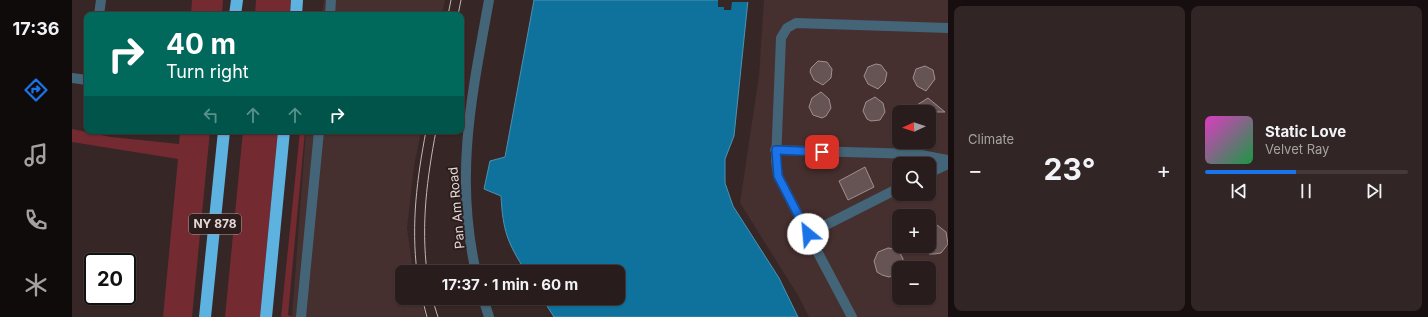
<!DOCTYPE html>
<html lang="en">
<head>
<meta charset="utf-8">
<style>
	body { margin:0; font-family:Inter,sans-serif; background:#312525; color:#f1f3f6; height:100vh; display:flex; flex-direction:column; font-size:15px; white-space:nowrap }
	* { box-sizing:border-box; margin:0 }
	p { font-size:13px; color:#a5a1a3 }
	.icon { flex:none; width:22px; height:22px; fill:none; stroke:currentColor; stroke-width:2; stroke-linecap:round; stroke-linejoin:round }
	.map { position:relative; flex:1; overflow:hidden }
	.sheet { display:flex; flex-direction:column; gap:6px; padding:6px; background:#170f0f; width:480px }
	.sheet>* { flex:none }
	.banner { position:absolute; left:12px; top:12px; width:380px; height:122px; border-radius:8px; box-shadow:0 1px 3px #0004,0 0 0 1px #453a3b; background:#00695c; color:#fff; overflow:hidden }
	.needle { width:26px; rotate:267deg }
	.buttons { position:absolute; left:820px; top:105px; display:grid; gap:8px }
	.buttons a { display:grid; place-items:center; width:44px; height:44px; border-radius:8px; background:#291c1c; box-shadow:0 1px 3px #0004,0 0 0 1px #453a3b; font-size:20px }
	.speed { position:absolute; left:12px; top:253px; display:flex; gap:8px; font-size:20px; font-weight:700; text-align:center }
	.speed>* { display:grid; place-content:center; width:52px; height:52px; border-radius:50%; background:#291c1c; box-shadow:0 1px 3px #0004,0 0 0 1px #453a3b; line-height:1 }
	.speed .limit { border:2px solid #111; border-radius:6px; background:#fff; color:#111 }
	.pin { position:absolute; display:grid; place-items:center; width:34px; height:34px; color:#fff; margin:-17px; border-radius:8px; box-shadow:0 2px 6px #0006 }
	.me { position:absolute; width:44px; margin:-22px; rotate:332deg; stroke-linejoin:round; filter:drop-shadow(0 0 3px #0008) }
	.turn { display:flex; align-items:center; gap:14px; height:84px; padding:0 16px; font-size:18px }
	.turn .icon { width:52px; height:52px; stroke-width:2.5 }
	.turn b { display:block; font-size:28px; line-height:34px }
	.lanes { display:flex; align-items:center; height:38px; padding:0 16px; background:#0003; justify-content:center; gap:20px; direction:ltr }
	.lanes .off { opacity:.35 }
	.big { font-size:30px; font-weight:700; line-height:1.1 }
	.sheet .tile { flex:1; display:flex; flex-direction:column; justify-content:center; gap:6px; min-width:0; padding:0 14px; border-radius:8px; background:#312525 }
	.song { display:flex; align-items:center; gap:12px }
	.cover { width:48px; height:48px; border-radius:6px; background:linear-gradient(135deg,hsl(310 70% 55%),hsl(140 70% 35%)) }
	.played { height:4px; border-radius:2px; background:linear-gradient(90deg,#1a73e8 45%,#453a3b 45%) }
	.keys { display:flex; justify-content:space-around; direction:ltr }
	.heat { display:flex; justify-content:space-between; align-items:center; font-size:22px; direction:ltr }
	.sheet .tiles { flex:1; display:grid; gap:6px; grid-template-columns:repeat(2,1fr) }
	.trip { position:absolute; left:323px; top:265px; width:230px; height:40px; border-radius:8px; background:#291c1c; box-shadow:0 1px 3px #0004,0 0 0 1px #453a3b; font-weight:700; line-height:40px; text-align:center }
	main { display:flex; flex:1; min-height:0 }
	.tabs { display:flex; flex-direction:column; width:72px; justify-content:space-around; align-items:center; background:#100b0b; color:#a5a1a3 }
	.tabs .icon { width:28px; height:28px }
	.tabs .active { color:#1a73e8 }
	.tabs b { font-size:18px; color:#f1f3f6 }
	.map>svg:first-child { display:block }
	.built { fill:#462f2f; fill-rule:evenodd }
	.green { fill:#732a30 }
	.water { fill:#0f729d; stroke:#4f91af }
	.pier { fill:#372626 }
	.building { fill:#665454; stroke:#a28e8e }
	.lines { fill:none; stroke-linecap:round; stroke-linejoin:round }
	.minor { stroke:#446477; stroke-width:10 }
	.highway { stroke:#5db2e0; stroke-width:12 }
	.tram { stroke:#c3b7b7; stroke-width:1 }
	.route-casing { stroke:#114b97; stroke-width:10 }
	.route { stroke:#1a73e8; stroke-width:7 }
	.labels { text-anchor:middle; stroke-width:4; stroke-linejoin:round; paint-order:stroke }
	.shield { fill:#2c1d1d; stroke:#aca0a0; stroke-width:1 }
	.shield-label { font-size:12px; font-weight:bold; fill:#e3d8d8 }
	.street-label { font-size:13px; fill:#e3d8d8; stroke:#2c1d1d }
</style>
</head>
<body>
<main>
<nav class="tabs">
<b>17:36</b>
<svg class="icon active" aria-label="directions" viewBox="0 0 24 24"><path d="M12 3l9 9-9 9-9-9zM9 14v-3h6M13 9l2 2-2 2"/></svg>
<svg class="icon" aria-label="music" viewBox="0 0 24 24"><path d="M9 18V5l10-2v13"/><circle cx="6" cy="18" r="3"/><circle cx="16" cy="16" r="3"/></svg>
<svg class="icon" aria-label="phone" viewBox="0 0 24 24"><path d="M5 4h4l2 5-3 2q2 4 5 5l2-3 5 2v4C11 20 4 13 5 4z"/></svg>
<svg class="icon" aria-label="climate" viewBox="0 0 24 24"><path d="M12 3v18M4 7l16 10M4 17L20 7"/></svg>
</nav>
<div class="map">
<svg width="876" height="317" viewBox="0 0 876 317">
	<rect width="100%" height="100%" fill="#372626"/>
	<!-- built -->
	<path class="built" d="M252,0H373L370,15H250Z
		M692,0H876V317H737L727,297L668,203L687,76ZM827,112H857V142H827ZM827,164H857V194H827ZM827,216H857V246H827ZM827,268H857V298H827Z
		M234,131H349L342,166L335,228L341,272H330V298H348L354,317H220Z"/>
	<!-- green -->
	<path class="green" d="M120,0H151L150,15H119Z
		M184,0H219L218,15H183Z
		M0,129L39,137L107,144L108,131H138L120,317H91L106,159L0,142Z
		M171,131H206L188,317H153Z
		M228,131H233L216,315L221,317H209Z"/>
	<!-- water -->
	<path class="water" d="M462,0H676L662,136L653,159V183L661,206L707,278L726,317H482L470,298H546V272H454C435,242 431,231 429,196L412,189L418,161L433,157Z"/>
	<!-- pier -->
	<path class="pier" d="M646,0H678V2H660L659,10H652V7H646Z"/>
	<!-- building -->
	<path class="building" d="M746,61L755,62L760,69L759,78L751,85L742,80L738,72L739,68Z
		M804,64L809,65L815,73L813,82L806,89L796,84L792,76L796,67Z
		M853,66L861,70L863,79L854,91L845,86L841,78L844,69Z
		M749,92L757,99L759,108L754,116L750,118L741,115L737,107L740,98Z
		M803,97L811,103L813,112L808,120L799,121L795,119L791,111L794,102Z
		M856,98L873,112H834Z
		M793,167L802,187L776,200L767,181Z
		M865,225L874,232L876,244L869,253L862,254H857V226Z
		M816,248L823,249L828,253L831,259V265L829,268H827V273L817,277L810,275L805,272L802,261L806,252Z"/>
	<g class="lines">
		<!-- minor -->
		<path class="minor" d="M27,15L29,0
			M258,15L259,0
			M0,78L15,80
			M703,150L844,154L876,160
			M857,173L876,164
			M736,234L706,176L704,161L709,38L715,28L724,23L876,28
			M404,272C382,176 400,94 417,0
			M411,298L417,317
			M229,317L247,131
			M780,317L736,234L827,188"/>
		<!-- highway -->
		<path class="highway" d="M163,15L165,0
			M224,15L225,0
			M133,317L152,131
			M194,317L212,131"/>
		<!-- tram -->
		<path class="tram" d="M376,15L379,0
			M386,15L389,0
			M345,272C339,224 345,178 354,131
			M355,272C349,224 355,178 364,131
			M350,298L355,317
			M360,298L366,317"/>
	</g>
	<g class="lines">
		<defs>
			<path id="route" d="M736,234L706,176L704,150L750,152"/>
		</defs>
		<!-- route casing -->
		<use href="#route" class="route-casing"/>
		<!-- route -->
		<use href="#route" class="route"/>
	</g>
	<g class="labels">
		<!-- shield labels -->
		<rect class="shield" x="117" y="214" width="52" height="20" rx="3"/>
		<g class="shield-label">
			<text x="143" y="228">NY 878</text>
		</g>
		<!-- street labels -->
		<g class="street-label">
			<text transform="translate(384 208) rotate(-95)" y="5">Pan Am Road</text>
		</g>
	</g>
</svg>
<div class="buttons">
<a><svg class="needle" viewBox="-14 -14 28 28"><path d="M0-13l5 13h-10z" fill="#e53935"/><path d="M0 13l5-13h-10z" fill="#a5a1a3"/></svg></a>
<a><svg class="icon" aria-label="search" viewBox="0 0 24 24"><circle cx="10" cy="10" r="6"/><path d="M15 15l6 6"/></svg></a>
<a>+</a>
<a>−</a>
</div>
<div class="speed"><div class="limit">20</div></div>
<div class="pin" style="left:750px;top:152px;background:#d93025"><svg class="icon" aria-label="arrive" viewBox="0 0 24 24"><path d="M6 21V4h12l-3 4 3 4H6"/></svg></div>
<svg class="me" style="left:736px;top:234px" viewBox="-20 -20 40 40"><circle r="19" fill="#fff"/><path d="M0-13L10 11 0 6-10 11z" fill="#1a73e8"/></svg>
<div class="trip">17:37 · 1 min · 60 m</div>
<div class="banner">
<div class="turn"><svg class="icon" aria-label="right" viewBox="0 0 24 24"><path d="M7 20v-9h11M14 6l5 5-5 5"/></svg><div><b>40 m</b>Turn right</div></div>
<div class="lanes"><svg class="icon off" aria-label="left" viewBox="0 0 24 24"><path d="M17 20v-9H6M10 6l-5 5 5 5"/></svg><svg class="icon off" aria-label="ahead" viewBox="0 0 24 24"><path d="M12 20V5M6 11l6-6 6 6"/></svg><svg class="icon off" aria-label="ahead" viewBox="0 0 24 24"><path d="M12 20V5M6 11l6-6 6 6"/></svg><svg class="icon" aria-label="right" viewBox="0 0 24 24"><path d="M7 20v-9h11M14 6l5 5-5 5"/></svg></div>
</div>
</div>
<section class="sheet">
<div class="tiles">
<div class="tile"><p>Climate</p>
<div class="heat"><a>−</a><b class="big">23°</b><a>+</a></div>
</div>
<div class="tile">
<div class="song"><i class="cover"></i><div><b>Static Love</b><p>Velvet Ray</p></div></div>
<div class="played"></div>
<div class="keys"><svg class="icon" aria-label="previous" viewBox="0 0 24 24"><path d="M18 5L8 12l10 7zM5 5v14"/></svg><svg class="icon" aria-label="pause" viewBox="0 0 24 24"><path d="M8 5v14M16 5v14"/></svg><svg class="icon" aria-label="next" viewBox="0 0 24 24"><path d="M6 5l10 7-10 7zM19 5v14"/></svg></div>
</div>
</div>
</section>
</main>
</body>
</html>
